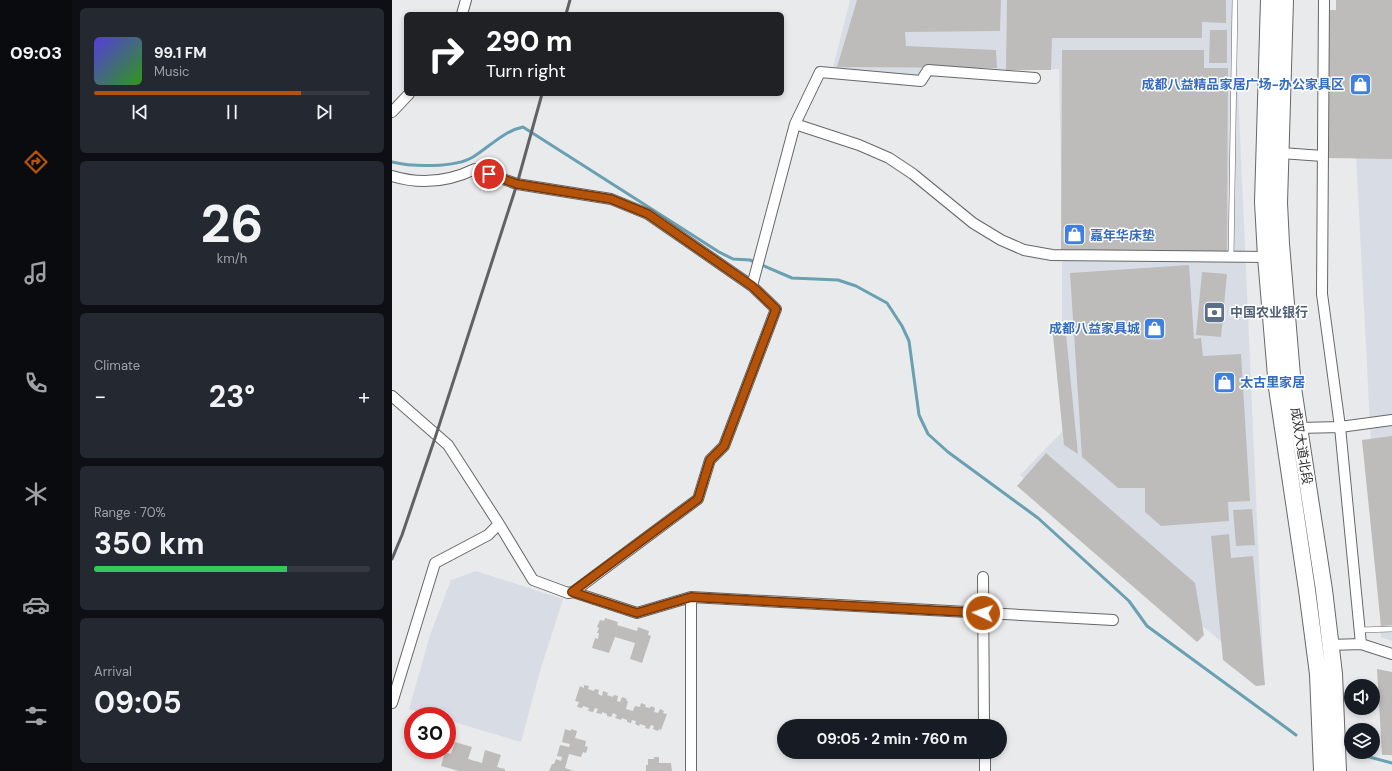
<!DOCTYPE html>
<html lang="en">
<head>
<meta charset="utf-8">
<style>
	body { margin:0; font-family:"DM Sans","Noto Sans SC",sans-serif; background:#242831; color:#f1f3f6; height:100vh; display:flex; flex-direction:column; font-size:15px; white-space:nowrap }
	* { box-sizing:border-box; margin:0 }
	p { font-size:13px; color:#9ea1a6 }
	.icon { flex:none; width:22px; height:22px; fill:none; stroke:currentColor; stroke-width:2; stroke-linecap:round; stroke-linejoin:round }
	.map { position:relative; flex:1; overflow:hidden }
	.side { display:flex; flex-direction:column; gap:8px; padding:8px; background:#0d0f14; width:320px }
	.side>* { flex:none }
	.banner { position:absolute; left:12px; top:12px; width:380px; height:84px; border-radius:6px; box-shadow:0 2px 6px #0003; background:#202124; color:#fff; overflow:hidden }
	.fabs { position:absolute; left:952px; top:679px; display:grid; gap:8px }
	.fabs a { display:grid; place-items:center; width:36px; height:36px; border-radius:50%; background:#171b24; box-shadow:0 2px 6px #0003; font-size:20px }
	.speed { position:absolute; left:12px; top:707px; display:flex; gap:8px; font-size:20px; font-weight:700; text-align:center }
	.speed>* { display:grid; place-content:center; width:52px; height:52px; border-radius:50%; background:#171b24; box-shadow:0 2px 6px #0003; line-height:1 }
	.speed .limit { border:6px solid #d22; background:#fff; color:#111 }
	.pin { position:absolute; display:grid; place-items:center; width:34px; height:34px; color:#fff; margin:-17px; border:2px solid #fff; border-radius:50%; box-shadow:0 1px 4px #0007 }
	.me { position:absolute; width:44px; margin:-22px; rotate:273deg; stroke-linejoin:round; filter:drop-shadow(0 0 3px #0008) }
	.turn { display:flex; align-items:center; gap:14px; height:84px; padding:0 16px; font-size:18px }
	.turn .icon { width:52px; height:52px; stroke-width:2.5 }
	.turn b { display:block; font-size:28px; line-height:34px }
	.big { font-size:30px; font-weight:700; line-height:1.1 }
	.side .card { flex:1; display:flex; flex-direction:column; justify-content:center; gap:6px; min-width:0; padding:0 14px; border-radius:6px; background:#242831 }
	.side .dial { align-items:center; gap:0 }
	.dial b { font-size:52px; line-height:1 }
	.song { display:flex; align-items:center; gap:12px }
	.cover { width:48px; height:48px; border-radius:6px; background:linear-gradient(135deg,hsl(250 70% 55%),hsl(110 70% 35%)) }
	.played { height:4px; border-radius:2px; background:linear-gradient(90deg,#b45309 75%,#363941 75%) }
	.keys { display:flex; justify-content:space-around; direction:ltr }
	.heat { display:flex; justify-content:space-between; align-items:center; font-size:22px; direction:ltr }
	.charge { height:6px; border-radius:3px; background:linear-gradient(90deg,#34c759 70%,#363941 0) }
	.trip { position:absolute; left:385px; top:719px; width:230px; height:40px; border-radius:20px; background:#171b24; box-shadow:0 2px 6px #0003; font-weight:700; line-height:40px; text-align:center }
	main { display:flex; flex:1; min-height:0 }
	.tabs { display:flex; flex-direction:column; width:72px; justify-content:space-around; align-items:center; background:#090b0e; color:#9ea1a6 }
	.tabs .icon { width:28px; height:28px }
	.tabs .selected { color:#b45309 }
	.tabs b { font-size:18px; color:#f1f3f6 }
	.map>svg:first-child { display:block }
	.built { fill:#d8dde5 }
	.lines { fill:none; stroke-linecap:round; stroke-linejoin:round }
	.stream { stroke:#69a0b2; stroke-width:3 }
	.building { fill:#bdbcbb }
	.lane-casing { stroke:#666768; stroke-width:6 }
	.street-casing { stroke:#666768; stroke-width:12 }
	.primary-casing { stroke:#666768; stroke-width:18 }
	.lane { stroke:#fff; stroke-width:5 }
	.street { stroke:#fff; stroke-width:10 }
	.primary { stroke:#fff; stroke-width:16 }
	.rail { stroke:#626264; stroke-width:3 }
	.route-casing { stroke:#753606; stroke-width:10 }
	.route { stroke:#b45309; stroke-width:7 }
	.labels { text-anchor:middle; stroke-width:3; stroke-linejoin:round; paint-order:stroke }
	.shop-label { font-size:13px; font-weight:bold; fill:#366cbe; stroke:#fff; text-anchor:end }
	.service-label { font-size:13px; font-weight:bold; fill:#4e5e75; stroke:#fff; text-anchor:start }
	.street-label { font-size:13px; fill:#303031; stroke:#fff }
</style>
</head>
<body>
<main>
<nav class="tabs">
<b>09:03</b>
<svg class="icon selected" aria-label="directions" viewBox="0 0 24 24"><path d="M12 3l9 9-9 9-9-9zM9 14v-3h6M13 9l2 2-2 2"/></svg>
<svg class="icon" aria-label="music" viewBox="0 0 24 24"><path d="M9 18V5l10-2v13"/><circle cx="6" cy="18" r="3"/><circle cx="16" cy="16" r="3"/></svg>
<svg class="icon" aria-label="phone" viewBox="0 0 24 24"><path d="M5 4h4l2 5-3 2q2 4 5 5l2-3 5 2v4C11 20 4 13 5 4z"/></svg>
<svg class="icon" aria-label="climate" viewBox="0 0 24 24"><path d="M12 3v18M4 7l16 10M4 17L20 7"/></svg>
<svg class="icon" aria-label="car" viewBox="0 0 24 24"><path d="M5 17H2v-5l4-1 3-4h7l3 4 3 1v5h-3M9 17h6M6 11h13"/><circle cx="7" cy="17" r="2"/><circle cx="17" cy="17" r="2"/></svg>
<svg class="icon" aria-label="filters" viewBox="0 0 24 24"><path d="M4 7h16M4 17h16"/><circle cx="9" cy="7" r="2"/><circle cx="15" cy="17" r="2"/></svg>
</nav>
<section class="side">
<div class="card">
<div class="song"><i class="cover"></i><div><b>99.1 FM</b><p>Music</p></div></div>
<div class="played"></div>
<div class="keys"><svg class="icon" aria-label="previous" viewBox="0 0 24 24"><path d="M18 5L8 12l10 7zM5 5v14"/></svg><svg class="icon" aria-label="pause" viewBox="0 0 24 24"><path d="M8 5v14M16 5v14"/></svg><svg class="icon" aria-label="next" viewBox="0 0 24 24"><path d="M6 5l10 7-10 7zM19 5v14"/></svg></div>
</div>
<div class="card dial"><b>26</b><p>km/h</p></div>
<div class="card"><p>Climate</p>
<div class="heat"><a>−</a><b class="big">23°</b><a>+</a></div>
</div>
<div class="card"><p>Range · 70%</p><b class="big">350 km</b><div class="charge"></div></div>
<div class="card"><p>Arrival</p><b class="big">09:05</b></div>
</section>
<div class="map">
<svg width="1000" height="771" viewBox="0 0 1000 771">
	<rect width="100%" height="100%" fill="#e9eaec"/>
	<!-- built -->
	<path class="built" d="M458,0H842L872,677L628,475L670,432V224L667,69L613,71L531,70L527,78L441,68Z
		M956,0H1000V641L989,637Z
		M84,571L171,599L148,671L129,742L55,720V716H40L17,709L38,635L59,580Z"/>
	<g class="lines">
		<!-- stream -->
		<path class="stream" d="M0,162C20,167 63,168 81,157C97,147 112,131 131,127L327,252L341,259L358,260L400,278L446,280L464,286L495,303L510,326L517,341L527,415L536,434L556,452L646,518L737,601L755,626L904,735
			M966,754L1000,763"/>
	</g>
	<!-- building -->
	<path class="building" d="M465,0H609L608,31L513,32L514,46L604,50L605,68L445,67Z
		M615,0H834V23L810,22V38H660L659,70H614Z
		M944,0H1000V159L934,158L937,10H944Z
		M818,30H835V63H817Z
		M670,50H812V68H836L835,252H669Z
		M797,265L802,339L809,338L811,356L849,354L858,501L836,502L837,521L769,526L753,512V488H726L690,457L678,273Z
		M810,272L835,274L829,337L804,335Z
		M673,324L686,454L672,445L660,326Z
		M1000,436V625L989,626L970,440Z
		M654,453L803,583L812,635L805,642L625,486Z
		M860,509L863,545L844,546L841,510Z
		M837,534L839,558L861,556L873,685L864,686L831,660L819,536Z
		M213,618L226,622L225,625L245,631L246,627L257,631L256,635L259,636L250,663L238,659L243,643L223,637L217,653L200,648L203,638L206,639L207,633H205L207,628L205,627L208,620L212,621Z
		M985,669L1000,672V755H990Z
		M192,685L197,686L196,689L202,691L203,689L207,690L206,694L210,696L211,691L216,693L215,695L221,697L222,695L226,696L225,701L228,702L230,697L235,699L234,701H236L234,709L241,711L243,706L248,707L249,703L254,705L253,707L258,708L259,706L263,708L262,712L266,713L268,709L272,711L271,713L275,714L269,730L267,729L266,731L261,729L262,726L259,725L257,729L253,728L254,726L248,724L247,726L243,724L244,721L240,720L239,723L235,722V720L230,718L229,720L223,718L225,715L221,713L219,717L215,716V714L210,712V714L204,713L206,709L203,708L201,712L196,711L197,708L191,706L190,708L185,707L187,702L183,701L188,686L192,688Z
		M173,729L179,731V729L185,731L183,738L194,741L193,746L196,747L194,753L191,752L189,757L177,754L173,768L182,771H157L160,764H162L164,759L169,761L170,757L165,756L168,745L177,747L178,744L170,742Z
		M63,742L80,747L76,759L90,763L93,750L109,755L105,767L113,769V771H67L49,766L53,752L59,754Z
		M262,757H267V763H279L280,771H254V765H256V759H262Z"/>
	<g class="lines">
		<defs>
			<path id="lane" d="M839,257L843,0
				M968,630L1000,629"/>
			<path id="street" d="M932,0L930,294L948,427L969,644
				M70,14L74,0
				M0,112L17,94
				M403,124L467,145L497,158L521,174L581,223L609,240L632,250L660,255L878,257
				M889,153L931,156
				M0,176C29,185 56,182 83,169L125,184L219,199L256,214L360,286L384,309L332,446L318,460L306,499L181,592L176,593L141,580L107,524L56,445L0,396
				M360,286L403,124L428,72L529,81L536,70L643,78
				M907,428L948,427L1000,420
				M591,577L592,726
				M181,592L245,613L299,597L721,620
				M299,597V771
				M938,645L969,644L1000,654
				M0,703L43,563L96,535L107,524
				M593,752V771"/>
			<path id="primary" d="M877,0L871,202L874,257L885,388L915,590L926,674L930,771
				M893,0L887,203L889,244L901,388L932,590L942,674L946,771"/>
		</defs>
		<!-- lane casing -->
		<use href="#lane" class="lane-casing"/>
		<!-- street casing -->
		<use href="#street" class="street-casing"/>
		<!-- primary casing -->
		<use href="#primary" class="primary-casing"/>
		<!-- lane -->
		<use href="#lane" class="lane"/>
		<!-- street -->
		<use href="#street" class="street"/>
		<!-- primary -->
		<use href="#primary" class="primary"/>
		<!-- rail -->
		<path class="rail" d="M174,14L178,0
			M0,559L10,535L44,435L125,184L150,94"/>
	</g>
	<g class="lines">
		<defs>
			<path id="route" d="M97,174L125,184L219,199L256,214L360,286L384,309L332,446L318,460L306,499L180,592L245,613L299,597L591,613"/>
		</defs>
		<!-- route casing -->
		<use href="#route" class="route-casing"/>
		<!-- route -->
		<use href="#route" class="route"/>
	</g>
	<!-- icons -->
	<defs>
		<symbol id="shop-square" viewBox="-11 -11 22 22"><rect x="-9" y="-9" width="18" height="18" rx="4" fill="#3f7fe0" stroke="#fff"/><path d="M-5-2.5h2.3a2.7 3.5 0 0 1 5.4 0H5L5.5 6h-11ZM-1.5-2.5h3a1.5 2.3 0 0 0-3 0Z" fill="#fff"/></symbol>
		<symbol id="bank-square" viewBox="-11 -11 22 22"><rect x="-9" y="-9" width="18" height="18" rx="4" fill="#5c6f8a" stroke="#fff"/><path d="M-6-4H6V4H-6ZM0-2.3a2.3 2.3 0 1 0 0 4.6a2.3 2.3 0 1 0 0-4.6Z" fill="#fff"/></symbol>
	</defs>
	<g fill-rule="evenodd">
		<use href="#shop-square" x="956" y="72" width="25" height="25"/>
		<use href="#shop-square" x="670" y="222" width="25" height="25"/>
		<use href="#bank-square" x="810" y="300" width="25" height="25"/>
		<use href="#shop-square" x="750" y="316" width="25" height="25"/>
		<use href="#shop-square" x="820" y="370" width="25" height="25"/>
	</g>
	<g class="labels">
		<!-- shop labels -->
		<g class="shop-label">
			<text x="952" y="89">成都八益精品家居广场-办公家具区</text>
			<text x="698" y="240" text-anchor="start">嘉年华床垫</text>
			<text x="748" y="333">成都八益家具城</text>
			<text x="848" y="387" text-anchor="start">太古里家居</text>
		</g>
		<!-- service labels -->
		<g class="service-label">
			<text x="838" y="317">中国农业银行</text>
		</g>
		<!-- street labels -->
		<g class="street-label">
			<text transform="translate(910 446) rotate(81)" y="5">成双大道北段</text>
		</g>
	</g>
</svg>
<div class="fabs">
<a><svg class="icon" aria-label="sound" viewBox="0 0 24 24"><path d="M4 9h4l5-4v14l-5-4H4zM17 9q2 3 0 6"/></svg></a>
<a><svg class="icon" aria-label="layers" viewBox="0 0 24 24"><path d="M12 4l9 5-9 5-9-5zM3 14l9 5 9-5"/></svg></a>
</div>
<div class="speed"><div class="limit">30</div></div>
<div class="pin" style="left:97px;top:174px;background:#d93025"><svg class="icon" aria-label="arrive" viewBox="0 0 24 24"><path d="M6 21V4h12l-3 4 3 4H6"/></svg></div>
<svg class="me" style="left:591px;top:613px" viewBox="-20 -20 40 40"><circle r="17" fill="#b45309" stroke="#fff" stroke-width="3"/><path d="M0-11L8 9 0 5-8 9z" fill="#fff"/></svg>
<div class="trip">09:05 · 2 min · 760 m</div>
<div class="banner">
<div class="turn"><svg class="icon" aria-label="right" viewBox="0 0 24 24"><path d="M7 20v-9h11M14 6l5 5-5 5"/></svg><div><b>290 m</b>Turn right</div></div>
</div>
</div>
</main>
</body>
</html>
